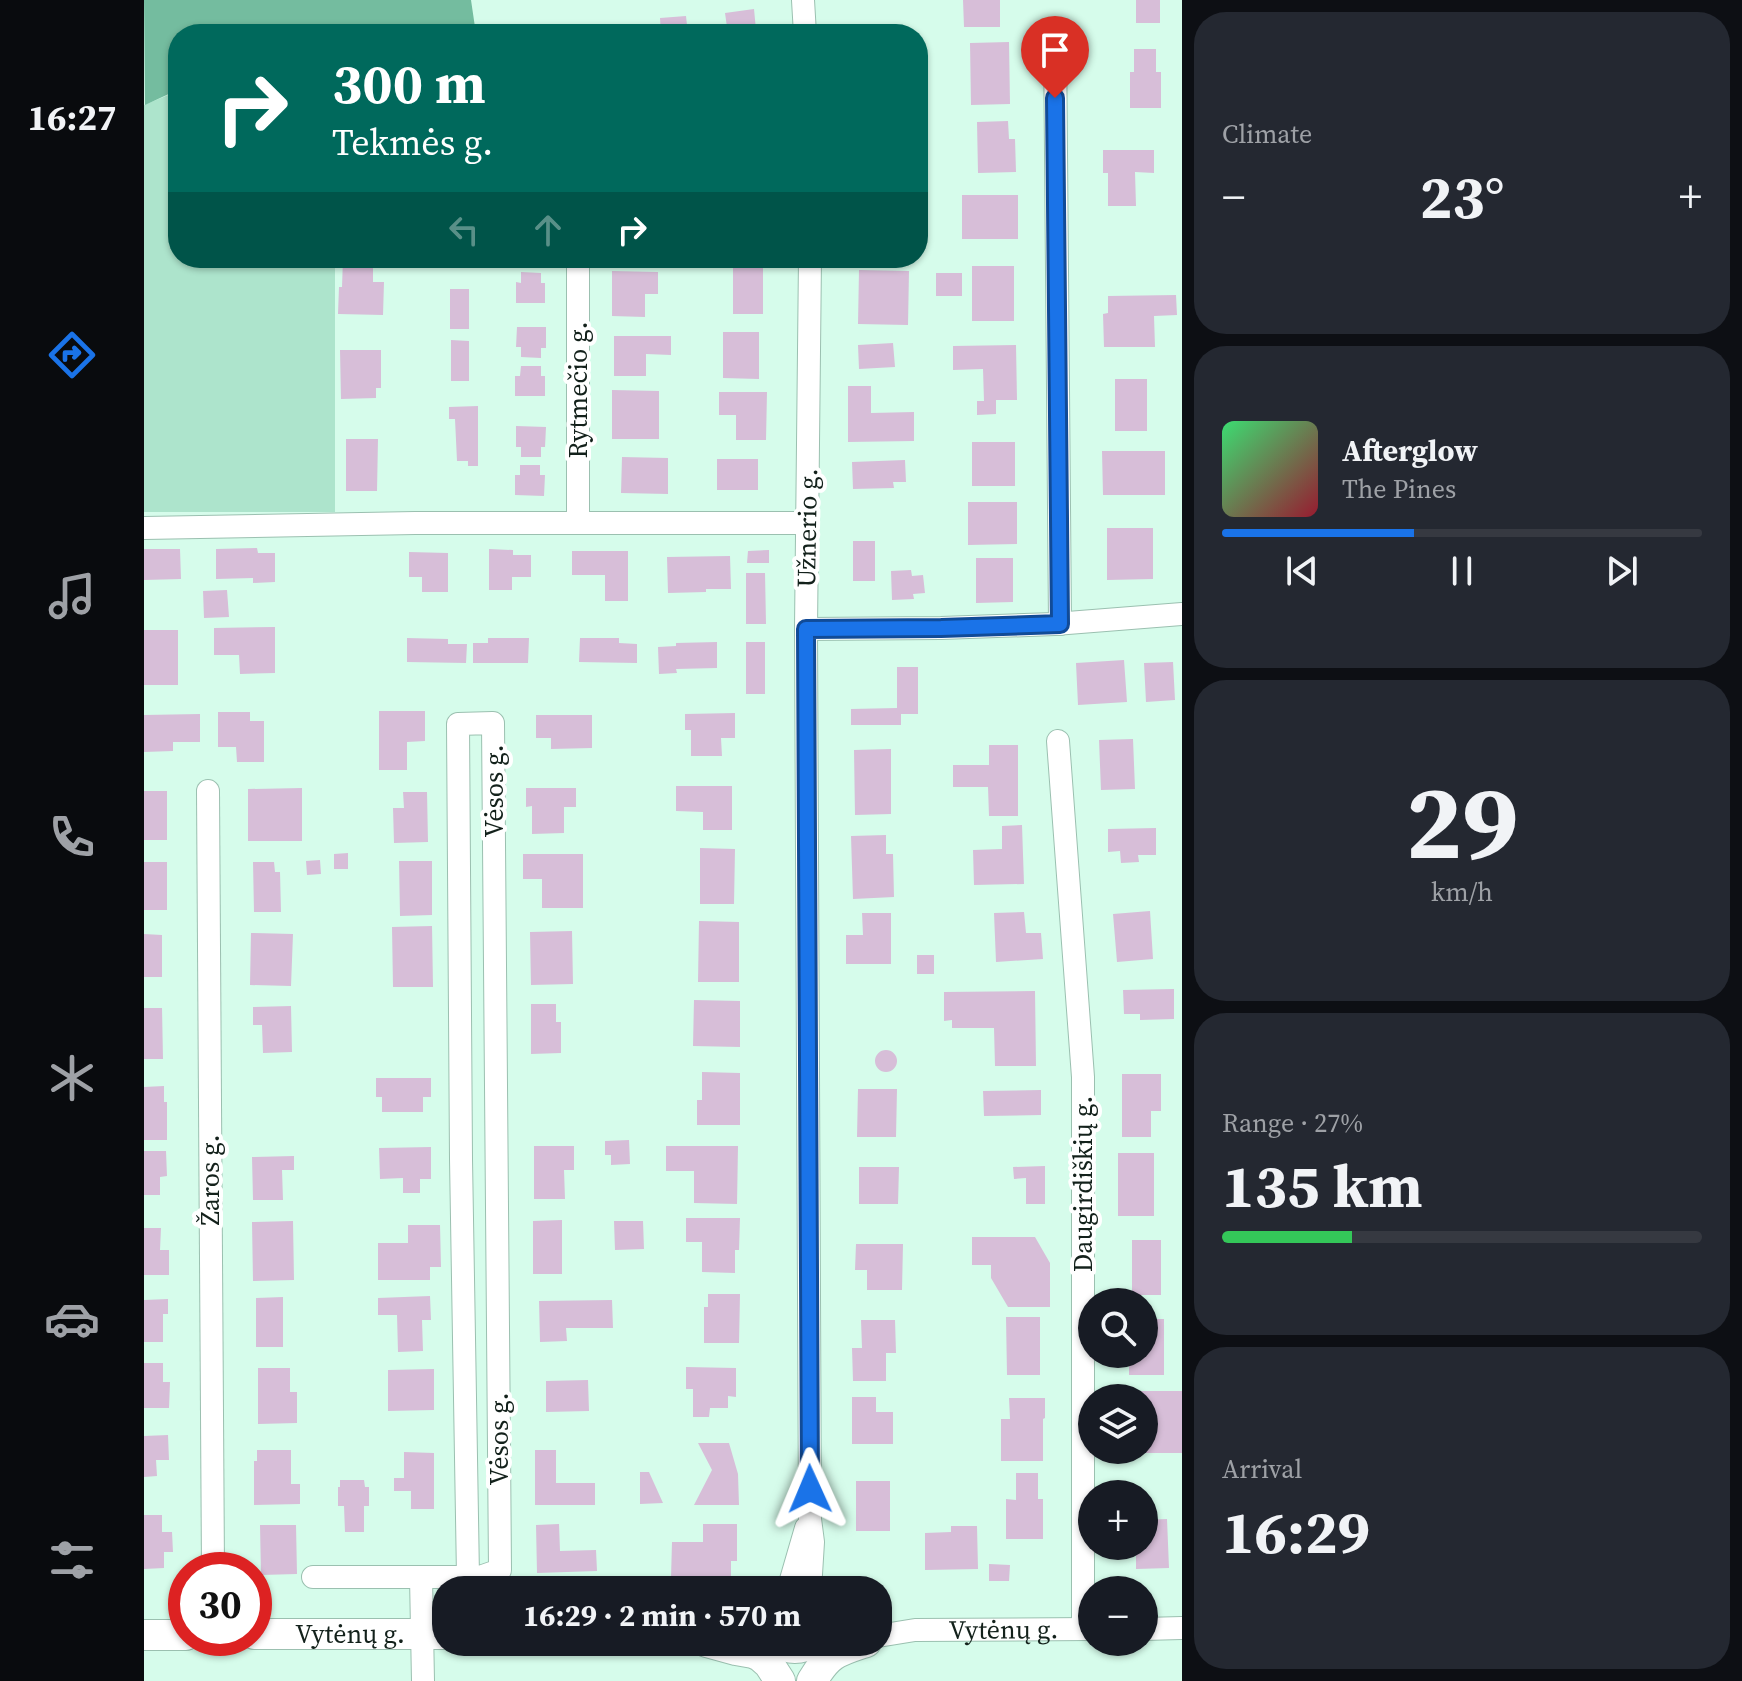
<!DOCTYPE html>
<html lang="en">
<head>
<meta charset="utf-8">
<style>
	body { margin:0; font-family:"Source Serif 4",serif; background:#242831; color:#f1f3f6; height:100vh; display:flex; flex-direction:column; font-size:30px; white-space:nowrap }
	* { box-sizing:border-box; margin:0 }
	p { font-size:26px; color:#9ea1a6 }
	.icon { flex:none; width:44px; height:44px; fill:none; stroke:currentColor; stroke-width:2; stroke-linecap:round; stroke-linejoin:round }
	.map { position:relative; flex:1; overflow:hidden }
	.sheet { display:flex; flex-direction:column; gap:12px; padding:12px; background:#0d0f14; width:560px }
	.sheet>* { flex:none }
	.top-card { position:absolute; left:24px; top:24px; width:760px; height:244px; border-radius:32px; box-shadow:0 2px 6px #0004; background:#00695c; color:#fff; overflow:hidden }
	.fabs { position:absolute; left:934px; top:1288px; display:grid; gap:16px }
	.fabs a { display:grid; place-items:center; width:80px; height:80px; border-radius:50%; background:#171b24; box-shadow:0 2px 6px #0004; font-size:40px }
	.speed { position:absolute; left:24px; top:1552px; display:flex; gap:16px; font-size:40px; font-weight:700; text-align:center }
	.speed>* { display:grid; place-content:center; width:104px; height:104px; border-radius:50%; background:#171b24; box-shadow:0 2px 6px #0004; line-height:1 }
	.speed .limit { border:12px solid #d22; background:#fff; color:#111 }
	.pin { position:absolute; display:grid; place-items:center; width:68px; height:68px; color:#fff; margin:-82px -34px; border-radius:50% 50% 50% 0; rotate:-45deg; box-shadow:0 0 8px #0007 }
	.pin .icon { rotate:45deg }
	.me { position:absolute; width:88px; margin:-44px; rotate:359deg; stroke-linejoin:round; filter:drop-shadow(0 0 6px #0008) }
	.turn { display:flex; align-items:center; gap:28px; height:168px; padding:0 32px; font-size:36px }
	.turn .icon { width:104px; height:104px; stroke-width:2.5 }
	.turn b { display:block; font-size:56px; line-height:68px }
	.lanes { display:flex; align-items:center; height:76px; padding:0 32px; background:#0003; justify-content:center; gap:40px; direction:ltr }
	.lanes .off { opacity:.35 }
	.big { font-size:60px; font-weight:700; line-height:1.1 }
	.sheet .card { flex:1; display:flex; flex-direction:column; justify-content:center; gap:12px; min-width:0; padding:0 28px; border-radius:32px; background:#242831 }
	.sheet .dial { align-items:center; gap:0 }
	.dial b { font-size:104px; line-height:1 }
	.song { display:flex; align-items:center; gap:24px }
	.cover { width:96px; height:96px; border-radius:12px; background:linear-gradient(135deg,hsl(140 70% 55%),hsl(350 70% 35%)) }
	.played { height:8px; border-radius:4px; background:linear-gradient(90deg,#1a73e8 40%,#363941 40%) }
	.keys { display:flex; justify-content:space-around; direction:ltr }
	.heat { display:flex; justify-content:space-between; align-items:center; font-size:44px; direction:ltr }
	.charge { height:12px; border-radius:6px; background:linear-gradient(90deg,#34c759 27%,#363941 0) }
	.trip { position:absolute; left:288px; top:1576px; width:460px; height:80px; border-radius:32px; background:#171b24; box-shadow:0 2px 6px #0004; font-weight:700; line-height:80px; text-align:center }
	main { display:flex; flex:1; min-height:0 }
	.dock { display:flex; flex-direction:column; width:144px; justify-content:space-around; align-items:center; background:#090b0e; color:#9ea1a6 }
	.dock .icon { width:56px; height:56px }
	.dock .current { color:#1a73e8 }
	.dock b { font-size:36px; color:#f1f3f6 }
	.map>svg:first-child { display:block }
	.green { fill:#ade4cc }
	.forest { fill:#74bc9f }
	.building { fill:#d7bed8 }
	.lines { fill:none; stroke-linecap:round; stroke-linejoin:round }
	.minor-casing { stroke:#9bc0b0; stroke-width:24 }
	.major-casing { stroke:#9bc0b0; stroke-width:32 }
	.minor { stroke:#fff; stroke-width:22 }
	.major { stroke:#fff; stroke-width:30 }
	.route-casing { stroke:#114b97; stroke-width:20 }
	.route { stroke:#1a73e8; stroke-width:14 }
	.labels { text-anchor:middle; stroke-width:8; stroke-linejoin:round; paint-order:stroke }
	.street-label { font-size:26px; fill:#13211b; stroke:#fff }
</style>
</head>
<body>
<main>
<nav class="dock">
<b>16:27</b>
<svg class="icon current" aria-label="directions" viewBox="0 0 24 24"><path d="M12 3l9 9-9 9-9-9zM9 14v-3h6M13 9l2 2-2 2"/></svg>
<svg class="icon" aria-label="music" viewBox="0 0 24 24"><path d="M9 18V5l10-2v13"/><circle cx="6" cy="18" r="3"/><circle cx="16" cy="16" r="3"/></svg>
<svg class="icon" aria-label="phone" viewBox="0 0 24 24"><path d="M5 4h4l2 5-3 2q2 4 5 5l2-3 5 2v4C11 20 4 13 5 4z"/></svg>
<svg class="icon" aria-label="climate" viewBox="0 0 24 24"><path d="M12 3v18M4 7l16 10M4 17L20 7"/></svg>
<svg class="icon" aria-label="car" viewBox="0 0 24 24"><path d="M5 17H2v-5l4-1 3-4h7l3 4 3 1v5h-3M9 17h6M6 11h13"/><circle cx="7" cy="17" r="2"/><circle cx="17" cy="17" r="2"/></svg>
<svg class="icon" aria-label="filters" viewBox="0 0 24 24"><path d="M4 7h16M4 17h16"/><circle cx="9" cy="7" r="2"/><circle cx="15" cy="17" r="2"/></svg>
</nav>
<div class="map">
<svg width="1038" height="1681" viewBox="0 0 1038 1681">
	<rect width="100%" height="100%" fill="#d6fceb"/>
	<!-- green -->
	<path class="green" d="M34,91V258H191V512H0V105Z"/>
	<!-- forest -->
	<path class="forest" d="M0,0H327L332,34H34V91L29,92L1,105Z"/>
	<!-- building -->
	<path class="building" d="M819,0H856V27H820Z
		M992,0H1016V23H992Z
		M610,9L612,30L584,34L581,13Z
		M542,16L544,34H517L516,18Z
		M865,42L866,104L827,105L826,43Z
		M990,49H1012V72H1017V108H986V72H990Z
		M864,121L865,139H871L872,172L834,173L833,122Z
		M959,150H1010V173L991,172L992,206H964V173H959Z
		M818,195H874V239H818Z
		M199,258H229V282H240L239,315L194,314L195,287H198Z
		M378,258H398V264H377Z
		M828,266H870V321H828Z
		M589,268H619V314H589Z
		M715,270L765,271L764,325L714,324Z
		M468,271L514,272V294H501V317L468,316Z
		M377,272L397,273V283H401V303H372V282L377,283Z
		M792,273H818V296H792Z
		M306,289H325V329H306Z
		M1032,295L1033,315L1010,316L1011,347H960L959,314L964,313V296Z
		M373,327H402V348H397V358L377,357V347H372Z
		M579,332H615V379L579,378Z
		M470,336H527V355L502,354V376H470Z
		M307,340L325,341V381H307Z
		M749,343L751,367L715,369L714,345Z
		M872,345L873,400H852V414L833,415V401H840L839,369L809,370V346Z
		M196,350H237V388H232V398L197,399Z
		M377,366H397V376H401V396H371V376H376Z
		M971,379H1003V431H971Z
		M704,386H727V413L770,412V441L704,442Z
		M468,390L515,391V439H468Z
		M575,392H623L622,440H592V415H575Z
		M334,406V466H324V461H313L311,419H305V407Z
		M372,426L402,427L401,447H397V457H377V447H372Z
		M202,439H234L233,491H202Z
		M828,442H871V486H828Z
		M958,451H1021V495H959Z
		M478,457L524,458V494L477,493Z
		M573,459H614V490H573Z
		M761,460L762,482H749L750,488L709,489L708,462Z
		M376,465H396V475H401L400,496L371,495V475H376Z
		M824,502H873V544L824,545Z
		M963,528H1009V579L963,580Z
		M709,541H731V581H709Z
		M113,548L114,553H131V582L109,583V578L72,579V549Z
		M0,549H36L37,579L0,580Z
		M345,549L369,550V555H387V577H368V590H345Z
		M625,550V563H603L604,551Z
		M428,551H484V601H461V575H428Z
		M265,552L304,553V592H278V577H265Z
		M586,556L587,589H562V592L524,593L523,557Z
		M832,558H869V602L832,603Z
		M767,570L768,576L779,575L781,593L769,594L770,599L748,600L747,571Z
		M602,573H621L622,624H602Z
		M83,590L85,617L60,618L59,591Z
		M131,627V673L96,674L95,655H70V628Z
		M0,630H34V685H0Z
		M263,638L304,639V644H323L322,663L263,662Z
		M344,638H385L384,663H329V643H344Z
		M436,638H475V643L493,644V663L435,662Z
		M573,642V668L532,669L533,673L515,674L514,647L532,646V643Z
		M602,642H621V694H602Z
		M980,660L983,702L934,705L932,663Z
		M1029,662L1031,700L1002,702L1000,663Z
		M753,667H774V714H757V725H707V709L753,708Z
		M235,711H281V741L263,742V770H235Z
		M74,712H106V721H120V762H93L92,747H74Z
		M591,713V738H577L578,756H547V730H541V714Z
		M56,714V742H29V751L0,752V715Z
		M392,715H448V748L407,749V738H392Z
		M989,739L991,789L957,790L955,740Z
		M845,745H874V816H845L844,787H809V765H845Z
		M747,749V814L711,815L710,750Z
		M532,786H588V830H559V812L532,811Z
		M158,788V841H104V789Z
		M382,788H432V807H420V833L388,834V806L382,807Z
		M0,791H23V840H0Z
		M259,792H283L284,842L250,843L249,808H260Z
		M878,825L880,884L830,885L829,850L858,849V826Z
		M1012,828V855H994L995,862L977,863L976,851L964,852V829Z
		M742,835V854H749L750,897L709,899L707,836Z
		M556,848L591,849L590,904H556Z
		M204,853V869H190V854Z
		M379,854H439V908H398V879H379Z
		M176,860L177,874L163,875L162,861Z
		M255,861H288V915L256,916Z
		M0,862H23V910H0Z
		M109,862H130L131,872H136L137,912H110Z
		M1006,911L1009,959L973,962L969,914Z
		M880,912L882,933H897L899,959L852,962L850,913Z
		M718,913H747V964H702V935H719Z
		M555,921L595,922V982H554Z
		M288,926L289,987H249L248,927Z
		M428,931L429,984L387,985L386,932Z
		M107,933L149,934L147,986L106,985Z
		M0,934L18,935V977H0Z
		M773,955H790V974H773Z
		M1030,989V1019L996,1020V1014H980L979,990Z
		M891,991L892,1066H851L850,1028H808V1020L800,1021V992Z
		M550,1000L596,1001V1047L549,1046Z
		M387,1004H412V1022H417V1053L387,1054Z
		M147,1006L148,1052L119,1053L118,1025H109V1007Z
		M0,1008H18L19,1059H0Z
		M731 1061a11 11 0 1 1 22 0a11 11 0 1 1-22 0Z
		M558,1072L596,1073V1125H553V1100H558Z
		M978,1074H1017V1111H1007V1137H978Z
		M232,1078H287V1097H279V1112H238V1097H232Z
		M20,1086V1102H23V1140H0V1087Z
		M714,1089H753L752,1137H713Z
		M897,1090V1115L840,1116L839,1091Z
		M485,1140L486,1164L467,1165V1155H461V1141Z
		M390,1146H430V1170H420L421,1199H390Z
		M522,1146H594L593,1204L550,1203V1171H522Z
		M287,1147V1179H276V1193H259V1178L236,1179L235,1148Z
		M0,1151H22L23,1176L16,1177V1195H0Z
		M974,1153H1010V1216H974Z
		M150,1156V1170H138L139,1200H109L108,1157Z
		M901,1166V1204H882V1178L870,1179L869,1167Z
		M715,1167H755L754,1204H715Z
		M542,1218H596L595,1250H591V1273L558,1272V1242H542Z
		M418,1220V1274H389V1221Z
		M149,1221L150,1280L109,1281L108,1222Z
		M470,1221H499L500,1249L471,1250Z
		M264,1225H296L297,1267H286V1280H234V1243H264Z
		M0,1228H17L16,1250H25V1275H0Z
		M828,1237H891L906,1263V1307H864L847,1278V1265H828Z
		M988,1240H1017V1295H988Z
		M712,1244H759L758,1290H723V1270H711Z
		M564,1294H596L595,1343H560V1307H564Z
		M286,1296L287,1320H278L279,1351L254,1352L253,1315H234V1298Z
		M139,1297V1347H112V1298Z
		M24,1299V1314H19V1342H0V1300Z
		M468,1300L469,1328H422L423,1341L396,1342L395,1301Z
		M862,1317H896V1375H863Z
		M1000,1319H1020V1375H985V1354H1000Z
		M717,1320H751L752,1353H742V1381H709L708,1348H718Z
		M0,1363H19V1382H26L25,1408H0Z
		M542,1367L592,1368V1397L584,1396V1408H566L565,1417H549V1389H542Z
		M114,1368H146V1392H153V1423L114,1424Z
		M290,1369V1410L244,1411V1370Z
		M444,1380L445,1411L402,1412V1381Z
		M996,1391H1038V1453H997V1450H1000V1398H996Z
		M708,1397H732V1412H749V1444H708Z
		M865,1398H901V1418L899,1419V1461H857V1419H866Z
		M24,1435L25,1460H12L13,1476L0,1477V1436Z
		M554,1443H585L594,1474L595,1505H550L568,1470Z
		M113,1450H147V1484H156V1504L110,1505V1461H113Z
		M391,1450H412V1483H451V1505H391Z
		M260,1452L290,1453V1509H267V1491H250V1478H260Z
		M496,1472H505L519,1503L496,1504Z
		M872,1473H894V1499H899V1539H862V1499L872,1500Z
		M196,1480H220L221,1487H225V1506H220V1532H201L200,1506H194V1487H196Z
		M712,1481H746V1531H712Z
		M0,1515H18V1532H28L29,1552H20V1568L0,1569Z
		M1023,1519L1025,1568L992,1569V1546H1000V1520Z
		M415,1524L416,1551L452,1550L453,1571L393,1573L392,1525Z
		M559,1524H593V1561H587V1578H527L528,1542H559Z
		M116,1525H152L153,1574L117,1575Z
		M807,1526H833L834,1569L781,1570V1533L807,1532Z
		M845,1564L866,1565L865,1581H845Z"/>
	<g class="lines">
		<defs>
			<g id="minor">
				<path d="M659,0L661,34"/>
				<path d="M911,36L916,624"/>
				<path d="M434,258V522"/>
				<path d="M666,258L662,629L666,1519L669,1542L666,1590"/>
				<path d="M0,528L271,523H663"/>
				<path d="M662,629L797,628L911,624L1038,614"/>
				<path d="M914,741L939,1077V1629"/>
				<path d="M64,791L69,1570"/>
				<path d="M169,1577H336L356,1570L349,723L314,724L317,1159L324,1577"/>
				<path d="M277,1577L279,1681"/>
				<path d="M644,1590L662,1528"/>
				<path d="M1000,1629L1038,1628"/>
				<path id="s1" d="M734,1636L771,1630L948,1629"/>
			</g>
			<g id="major">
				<path id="s2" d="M110,1634H302"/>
				<path d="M0,1635H42"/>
				<path d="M563,1642L592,1650L609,1653L616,1656L625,1664L636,1681"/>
				<path d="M633,1642C645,1650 657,1650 668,1642"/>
				<path d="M668,1681C685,1653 692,1652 722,1642"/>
			</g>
		</defs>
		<!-- minor casing -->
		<use href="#minor" class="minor-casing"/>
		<!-- major casing -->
		<use href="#major" class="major-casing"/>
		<!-- minor -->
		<use href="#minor" class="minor"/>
		<!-- major -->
		<use href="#major" class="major"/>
	</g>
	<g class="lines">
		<defs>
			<path id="route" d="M666,1489L662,629L797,628L916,624L911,98"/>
		</defs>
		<!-- route casing -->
		<use href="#route" class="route-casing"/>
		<!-- route -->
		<use href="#route" class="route"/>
	</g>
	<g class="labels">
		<!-- street labels -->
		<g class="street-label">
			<text transform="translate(434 390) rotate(-90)" y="9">Rytmečio g.</text>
			<text transform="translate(663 528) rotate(-89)" y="9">Užnerio g.</text>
			<text transform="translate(350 791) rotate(-90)" y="9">Vėsos g.</text>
			<text transform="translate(66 1180) rotate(-90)" y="9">Žaros g.</text>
			<text transform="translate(939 1184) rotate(-90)" y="9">Daugirdiškių g.</text>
			<text transform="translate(355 1439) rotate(-90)" y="9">Vėsos g.</text>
			<text dy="9" stroke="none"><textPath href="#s1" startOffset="126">Vytėnų g.</textPath></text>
			<text dy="9" stroke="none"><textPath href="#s2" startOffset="96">Vytėnų g.</textPath></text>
		</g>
	</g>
</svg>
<div class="fabs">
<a><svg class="icon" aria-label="search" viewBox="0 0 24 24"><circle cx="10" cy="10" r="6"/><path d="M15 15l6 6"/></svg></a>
<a><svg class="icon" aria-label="layers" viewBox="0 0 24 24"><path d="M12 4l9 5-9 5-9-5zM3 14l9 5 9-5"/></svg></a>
<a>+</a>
<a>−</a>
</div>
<div class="speed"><div class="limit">30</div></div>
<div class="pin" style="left:911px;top:98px;background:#d93025"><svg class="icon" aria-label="arrive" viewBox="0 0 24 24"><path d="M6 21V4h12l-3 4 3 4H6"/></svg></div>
<svg class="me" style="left:666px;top:1489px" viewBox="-20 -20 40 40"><path d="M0-17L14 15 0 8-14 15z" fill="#1a73e8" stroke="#fff" stroke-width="4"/></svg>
<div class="trip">16:29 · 2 min · 570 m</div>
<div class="top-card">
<div class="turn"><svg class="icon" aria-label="right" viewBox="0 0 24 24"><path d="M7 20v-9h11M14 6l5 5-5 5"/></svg><div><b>300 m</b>Tekmės g.</div></div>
<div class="lanes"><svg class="icon off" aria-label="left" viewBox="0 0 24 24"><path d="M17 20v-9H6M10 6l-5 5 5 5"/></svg><svg class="icon off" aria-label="ahead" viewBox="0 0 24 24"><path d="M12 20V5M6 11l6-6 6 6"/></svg><svg class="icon" aria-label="right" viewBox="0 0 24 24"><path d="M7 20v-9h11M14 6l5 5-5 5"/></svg></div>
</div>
</div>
<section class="sheet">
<div class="card"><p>Climate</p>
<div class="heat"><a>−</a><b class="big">23°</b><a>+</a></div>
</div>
<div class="card">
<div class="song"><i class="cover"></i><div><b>Afterglow</b><p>The Pines</p></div></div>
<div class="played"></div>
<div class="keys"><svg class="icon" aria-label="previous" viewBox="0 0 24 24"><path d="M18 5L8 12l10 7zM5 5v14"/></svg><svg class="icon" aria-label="pause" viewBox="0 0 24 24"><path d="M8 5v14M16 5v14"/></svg><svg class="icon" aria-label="next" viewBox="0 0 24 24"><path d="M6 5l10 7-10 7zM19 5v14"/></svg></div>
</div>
<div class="card dial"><b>29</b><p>km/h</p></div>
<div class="card"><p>Range · 27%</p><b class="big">135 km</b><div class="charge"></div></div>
<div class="card"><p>Arrival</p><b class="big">16:29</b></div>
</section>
</main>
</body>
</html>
